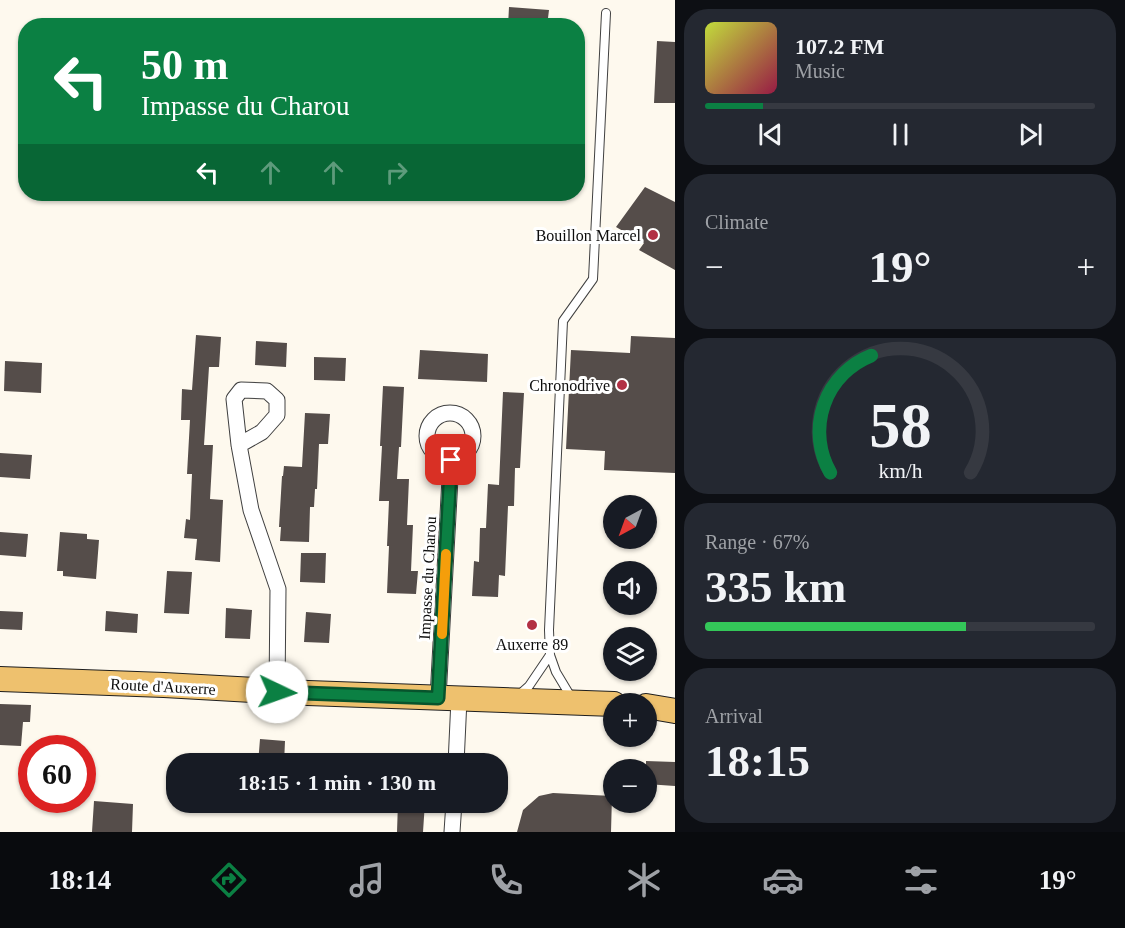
<!DOCTYPE html>
<html lang="en">
<head>
<meta charset="utf-8">
<style>
	body { margin:0; font-family:Georgia,serif; background:#242831; color:#f1f3f6; height:100vh; display:flex; flex-direction:column; font-size:22px; white-space:nowrap }
	* { box-sizing:border-box; margin:0 }
	p { font-size:20px; color:#9ea1a6 }
	.icon { flex:none; width:33px; height:33px; fill:none; stroke:currentColor; stroke-width:2; stroke-linecap:round; stroke-linejoin:round }
	.map { position:relative; flex:1; overflow:hidden }
	.side { display:flex; flex-direction:column; gap:9px; padding:9px; background:#0d0f14; width:450px }
	.side>* { flex:none }
	.banner { position:absolute; left:18px; top:18px; width:567px; height:183px; border-radius:24px; box-shadow:0 2px 4px #0004; background:#0b8043; color:#fff; overflow:hidden }
	.needle { width:39px; rotate:221deg }
	.buttons { position:absolute; left:603px; top:495px; display:grid; gap:12px }
	.buttons a { display:grid; place-items:center; width:54px; height:54px; border-radius:50%; background:#171b24; box-shadow:0 2px 4px #0004; font-size:30px }
	.speed { position:absolute; left:18px; top:735px; display:flex; gap:12px; font-size:30px; font-weight:700; text-align:center }
	.speed>* { display:grid; place-content:center; width:78px; height:78px; border-radius:50%; background:#171b24; box-shadow:0 2px 4px #0004; line-height:1 }
	.speed .limit { border:9px solid #d22; background:#fff; color:#111 }
	.pin { position:absolute; display:grid; place-items:center; width:51px; height:51px; color:#fff; margin:-26px; border-radius:12px; box-shadow:0 3px 9px #0006 }
	.me { position:absolute; width:66px; margin:-33px; rotate:93deg; stroke-linejoin:round; filter:drop-shadow(0 0 4px #0008) }
	.turn { display:flex; align-items:center; gap:21px; height:126px; padding:0 24px; font-size:27px }
	.turn .icon { width:78px; height:78px; stroke-width:2.5 }
	.turn b { display:block; font-size:42px; line-height:51px }
	.lanes { display:flex; align-items:center; height:57px; padding:0 24px; background:#0003; justify-content:center; gap:30px; direction:ltr }
	.lanes .off { opacity:.35 }
	.big { font-size:45px; font-weight:800; line-height:1.1 }
	.side .card { flex:1; display:flex; flex-direction:column; justify-content:center; gap:9px; min-width:0; padding:0 21px; border-radius:24px; background:#242831 }
	.side .dial { align-items:center; gap:0 }
	.dial svg { height:156px; overflow:visible; fill:none; stroke:#363941; stroke-width:7; stroke-linecap:round; text-anchor:middle }
	.dial text { fill:#f1f3f6; stroke:none }
	.song { display:flex; align-items:center; gap:18px }
	.cover { width:72px; height:72px; border-radius:9px; background:linear-gradient(135deg,hsl(70 70% 55%),hsl(340 70% 35%)) }
	.played { height:6px; border-radius:3px; background:linear-gradient(90deg,#0b8043 15%,#363941 15%) }
	.keys { display:flex; justify-content:space-around; direction:ltr }
	.heat { display:flex; justify-content:space-between; align-items:center; font-size:33px; direction:ltr }
	.charge { height:9px; border-radius:4px; background:linear-gradient(90deg,#34c759 67%,#363941 0) }
	.trip { position:absolute; left:166px; top:753px; width:342px; height:60px; border-radius:24px; background:#171b24; box-shadow:0 2px 4px #0004; font-weight:800; line-height:60px; text-align:center }
	.tab-bar { display:flex; height:96px; justify-content:space-around; align-items:center; background:#090b0e; color:#9ea1a6 }
	.tab-bar .icon { width:42px; height:42px }
	.tab-bar .selected { color:#0b8043 }
	.tab-bar b { font-size:27px; color:#f1f3f6 }
	main { display:flex; flex:1; min-height:0 }
	.map>svg:first-child { display:block }
	.building { fill:#554d4a }
	.lines { fill:none; stroke-linecap:round; stroke-linejoin:round }
	.lane-casing { stroke:#404040; stroke-width:10 }
	.street-casing { stroke:#404040; stroke-width:17 }
	.primary-casing { stroke:#1e1e1e; stroke-width:26 }
	.lane { stroke:#fff; stroke-width:8 }
	.street { stroke:#fff; stroke-width:15 }
	.primary { stroke:#eec16e; stroke-width:24 }
	.route-casing { stroke:#07532c; stroke-width:15 }
	.route { stroke:#0b8043; stroke-width:10 }
	.slow { stroke:#f59e0b; stroke-width:10 }
	.poi-dot { fill:#b23044; stroke:#fff; stroke-width:2 }
	.labels { text-anchor:middle; stroke-width:6; stroke-linejoin:round; paint-order:stroke }
	.poi-label { font-size:16px; fill:#0d0d0d; stroke:#fff; text-anchor:end }
	.street-label { font-size:16px; fill:#0d0d0d; stroke:#fff }
</style>
</head>
<body>
<main>
<div class="map">
<svg width="675" height="832" viewBox="0 0 675 832">
	<rect width="100%" height="100%" fill="#fef9ee"/>
	<!-- building -->
	<path class="building" d="M509,7L549,10L547,26H508Z
		M657,41L675,42V103H654Z
		M645,187L675,202V270L639,250L644,243L616,227Z
		M196,335L221,337L219,367H209L204,445H213L210,499L223,500L220,562L195,560L197,539L184,538L186,519L190,520L192,474H187L190,420H181L182,389L192,390Z
		M631,336L675,338V473L604,470L605,451L566,449L571,350L630,353Z
		M256,341L287,343L286,367L255,365Z
		M420,350L488,354L487,382L418,379Z
		M314,357L346,358L345,381L314,380Z
		M5,361L42,363L41,393L4,391Z
		M383,386L404,387L401,447H399L397,479H409L407,525H413L411,571H418L416,594L387,593L389,546H387L389,501H379L382,446H380Z
		M503,392L524,393L520,468H515L514,506H508L505,576L499,575L498,597L472,596L474,561L479,562L480,528H486L488,484L499,485Z
		M305,413L330,414L328,444H319L317,489H315L314,507H310L309,542L280,541L281,527H279L282,476H283L284,466L302,467Z
		M0,453L32,455L30,479L0,477Z
		M0,532L28,534L26,557L0,555Z
		M60,532L87,534V539L99,540L96,579L63,576V571H57Z
		M301,553H326L325,583L300,582Z
		M167,571L192,572L189,614L164,613Z
		M226,608L252,610L250,639L225,638Z
		M0,611L23,612L22,630L0,629Z
		M106,611L138,614L137,633L105,631Z
		M306,612L331,614L329,643L304,642Z
		M0,704L31,705L30,722H23L21,746L0,745Z
		M260,739L285,741L284,764H258Z
		M646,761L675,762V786L646,784Z
		M553,793L612,796L611,832H517L523,810L539,796Z
		M94,801L133,804L132,832H92Z
		M398,802H425L423,832H397Z"/>
	<g class="lines">
		<defs>
			<path id="lane" d="M520,694L529,686L550,655
				M571,697L556,672L550,655L549,630L563,321L593,279L606,13"/>
			<path id="street" d="M427 436a23 23 0 1 1 46 0a23 23 0 1 1-46 0Z
				M239,445L262,432L277,415V400L267,391L241,390L234,399L239,445L251,510L278,589L277,692
				M438,698L451,460
				M456,764L459,699
				M452,832L454,802"/>
			<path id="primary" d="M0,679L164,685L308,693L614,704
				M646,706L675,711"/>
		</defs>
		<!-- lane casing -->
		<use href="#lane" class="lane-casing"/>
		<!-- street casing -->
		<use href="#street" class="street-casing"/>
		<!-- primary casing -->
		<use href="#primary" class="primary-casing"/>
		<!-- lane -->
		<use href="#lane" class="lane"/>
		<!-- street -->
		<use href="#street" class="street"/>
		<!-- primary -->
		<use href="#primary" class="primary"/>
	</g>
	<g class="lines">
		<defs>
			<path id="route" d="M277,692L438,698L451,460"/>
		</defs>
		<!-- route casing -->
		<use href="#route" class="route-casing"/>
		<!-- route -->
		<use href="#route" class="route"/>
		<!-- slow -->
		<path class="slow" d="M442,634L446,554"/>
	</g>
	<!-- markers -->
	<g class="poi-dot">
		<circle cx="653" cy="235" r="6"/>
		<circle cx="622" cy="385" r="6"/>
		<circle cx="532" cy="625" r="6"/>
	</g>
	<g class="labels">
		<!-- poi labels -->
		<g class="poi-label">
			<text x="641" y="241">Bouillon Marcel</text>
			<text x="610" y="391">Chronodrive</text>
			<text x="532" y="650" text-anchor="middle">Auxerre 89</text>
		</g>
		<!-- street labels -->
		<g class="street-label">
			<text transform="translate(427 578) rotate(-87)" y="6">Impasse du Charou</text>
			<text transform="translate(163 686) rotate(3)" y="6">Route d'Auxerre</text>
		</g>
	</g>
</svg>
<div class="buttons">
<a><svg class="needle" viewBox="-14 -14 28 28"><path d="M0-13l5 13h-10z" fill="#e53935"/><path d="M0 13l5-13h-10z" fill="#9ea1a6"/></svg></a>
<a><svg class="icon" aria-label="sound" viewBox="0 0 24 24"><path d="M4 9h4l5-4v14l-5-4H4zM17 9q2 3 0 6"/></svg></a>
<a><svg class="icon" aria-label="layers" viewBox="0 0 24 24"><path d="M12 4l9 5-9 5-9-5zM3 14l9 5 9-5"/></svg></a>
<a>+</a>
<a>−</a>
</div>
<div class="speed"><div class="limit">60</div></div>
<div class="pin" style="left:451px;top:460px;background:#d93025"><svg class="icon" aria-label="arrive" viewBox="0 0 24 24"><path d="M6 21V4h12l-3 4 3 4H6"/></svg></div>
<svg class="me" style="left:277px;top:692px" viewBox="-20 -20 40 40"><circle r="19" fill="#fff"/><path d="M0-13L10 11 0 6-10 11z" fill="#0b8043"/></svg>
<div class="trip">18:15 · 1 min · 130 m</div>
<div class="banner">
<div class="turn"><svg class="icon" aria-label="left" viewBox="0 0 24 24"><path d="M17 20v-9H6M10 6l-5 5 5 5"/></svg><div><b>50 m</b>Impasse du Charou</div></div>
<div class="lanes"><svg class="icon" aria-label="left" viewBox="0 0 24 24"><path d="M17 20v-9H6M10 6l-5 5 5 5"/></svg><svg class="icon off" aria-label="ahead" viewBox="0 0 24 24"><path d="M12 20V5M6 11l6-6 6 6"/></svg><svg class="icon off" aria-label="ahead" viewBox="0 0 24 24"><path d="M12 20V5M6 11l6-6 6 6"/></svg><svg class="icon off" aria-label="right" viewBox="0 0 24 24"><path d="M7 20v-9h11M14 6l5 5-5 5"/></svg></div>
</div>
</div>
<section class="side">
<div class="card">
<div class="song"><i class="cover"></i><div><b>107.2 FM</b><p>Music</p></div></div>
<div class="played"></div>
<div class="keys"><svg class="icon" aria-label="previous" viewBox="0 0 24 24"><path d="M18 5L8 12l10 7zM5 5v14"/></svg><svg class="icon" aria-label="pause" viewBox="0 0 24 24"><path d="M8 5v14M16 5v14"/></svg><svg class="icon" aria-label="next" viewBox="0 0 24 24"><path d="M6 5l10 7-10 7zM19 5v14"/></svg></div>
</div>
<div class="card"><p>Climate</p>
<div class="heat"><a>−</a><b class="big">19°</b><a>+</a></div>
</div>
<div class="card dial"><svg viewBox="0 0 100 80">
<path d="M14 69A42 42 0 1 1 86 69"/>
<path d="M14 69A42 42 0 0 1 35 9" stroke="#0b8043"/>
<text x="50" y="56" font-size="32" font-weight="700">58</text>
<text x="50" y="72" font-size="11">km/h</text>
</svg></div>
<div class="card"><p>Range · 67%</p><b class="big">335 km</b><div class="charge"></div></div>
<div class="card"><p>Arrival</p><b class="big">18:15</b></div>
</section>
</main>
<nav class="tab-bar">
<b>18:14</b>
<svg class="icon selected" aria-label="directions" viewBox="0 0 24 24"><path d="M12 3l9 9-9 9-9-9zM9 14v-3h6M13 9l2 2-2 2"/></svg>
<svg class="icon" aria-label="music" viewBox="0 0 24 24"><path d="M9 18V5l10-2v13"/><circle cx="6" cy="18" r="3"/><circle cx="16" cy="16" r="3"/></svg>
<svg class="icon" aria-label="phone" viewBox="0 0 24 24"><path d="M5 4h4l2 5-3 2q2 4 5 5l2-3 5 2v4C11 20 4 13 5 4z"/></svg>
<svg class="icon" aria-label="climate" viewBox="0 0 24 24"><path d="M12 3v18M4 7l16 10M4 17L20 7"/></svg>
<svg class="icon" aria-label="car" viewBox="0 0 24 24"><path d="M5 17H2v-5l4-1 3-4h7l3 4 3 1v5h-3M9 17h6M6 11h13"/><circle cx="7" cy="17" r="2"/><circle cx="17" cy="17" r="2"/></svg>
<svg class="icon" aria-label="filters" viewBox="0 0 24 24"><path d="M4 7h16M4 17h16"/><circle cx="9" cy="7" r="2"/><circle cx="15" cy="17" r="2"/></svg>
<b>19°</b>
</nav>
</body>
</html>
